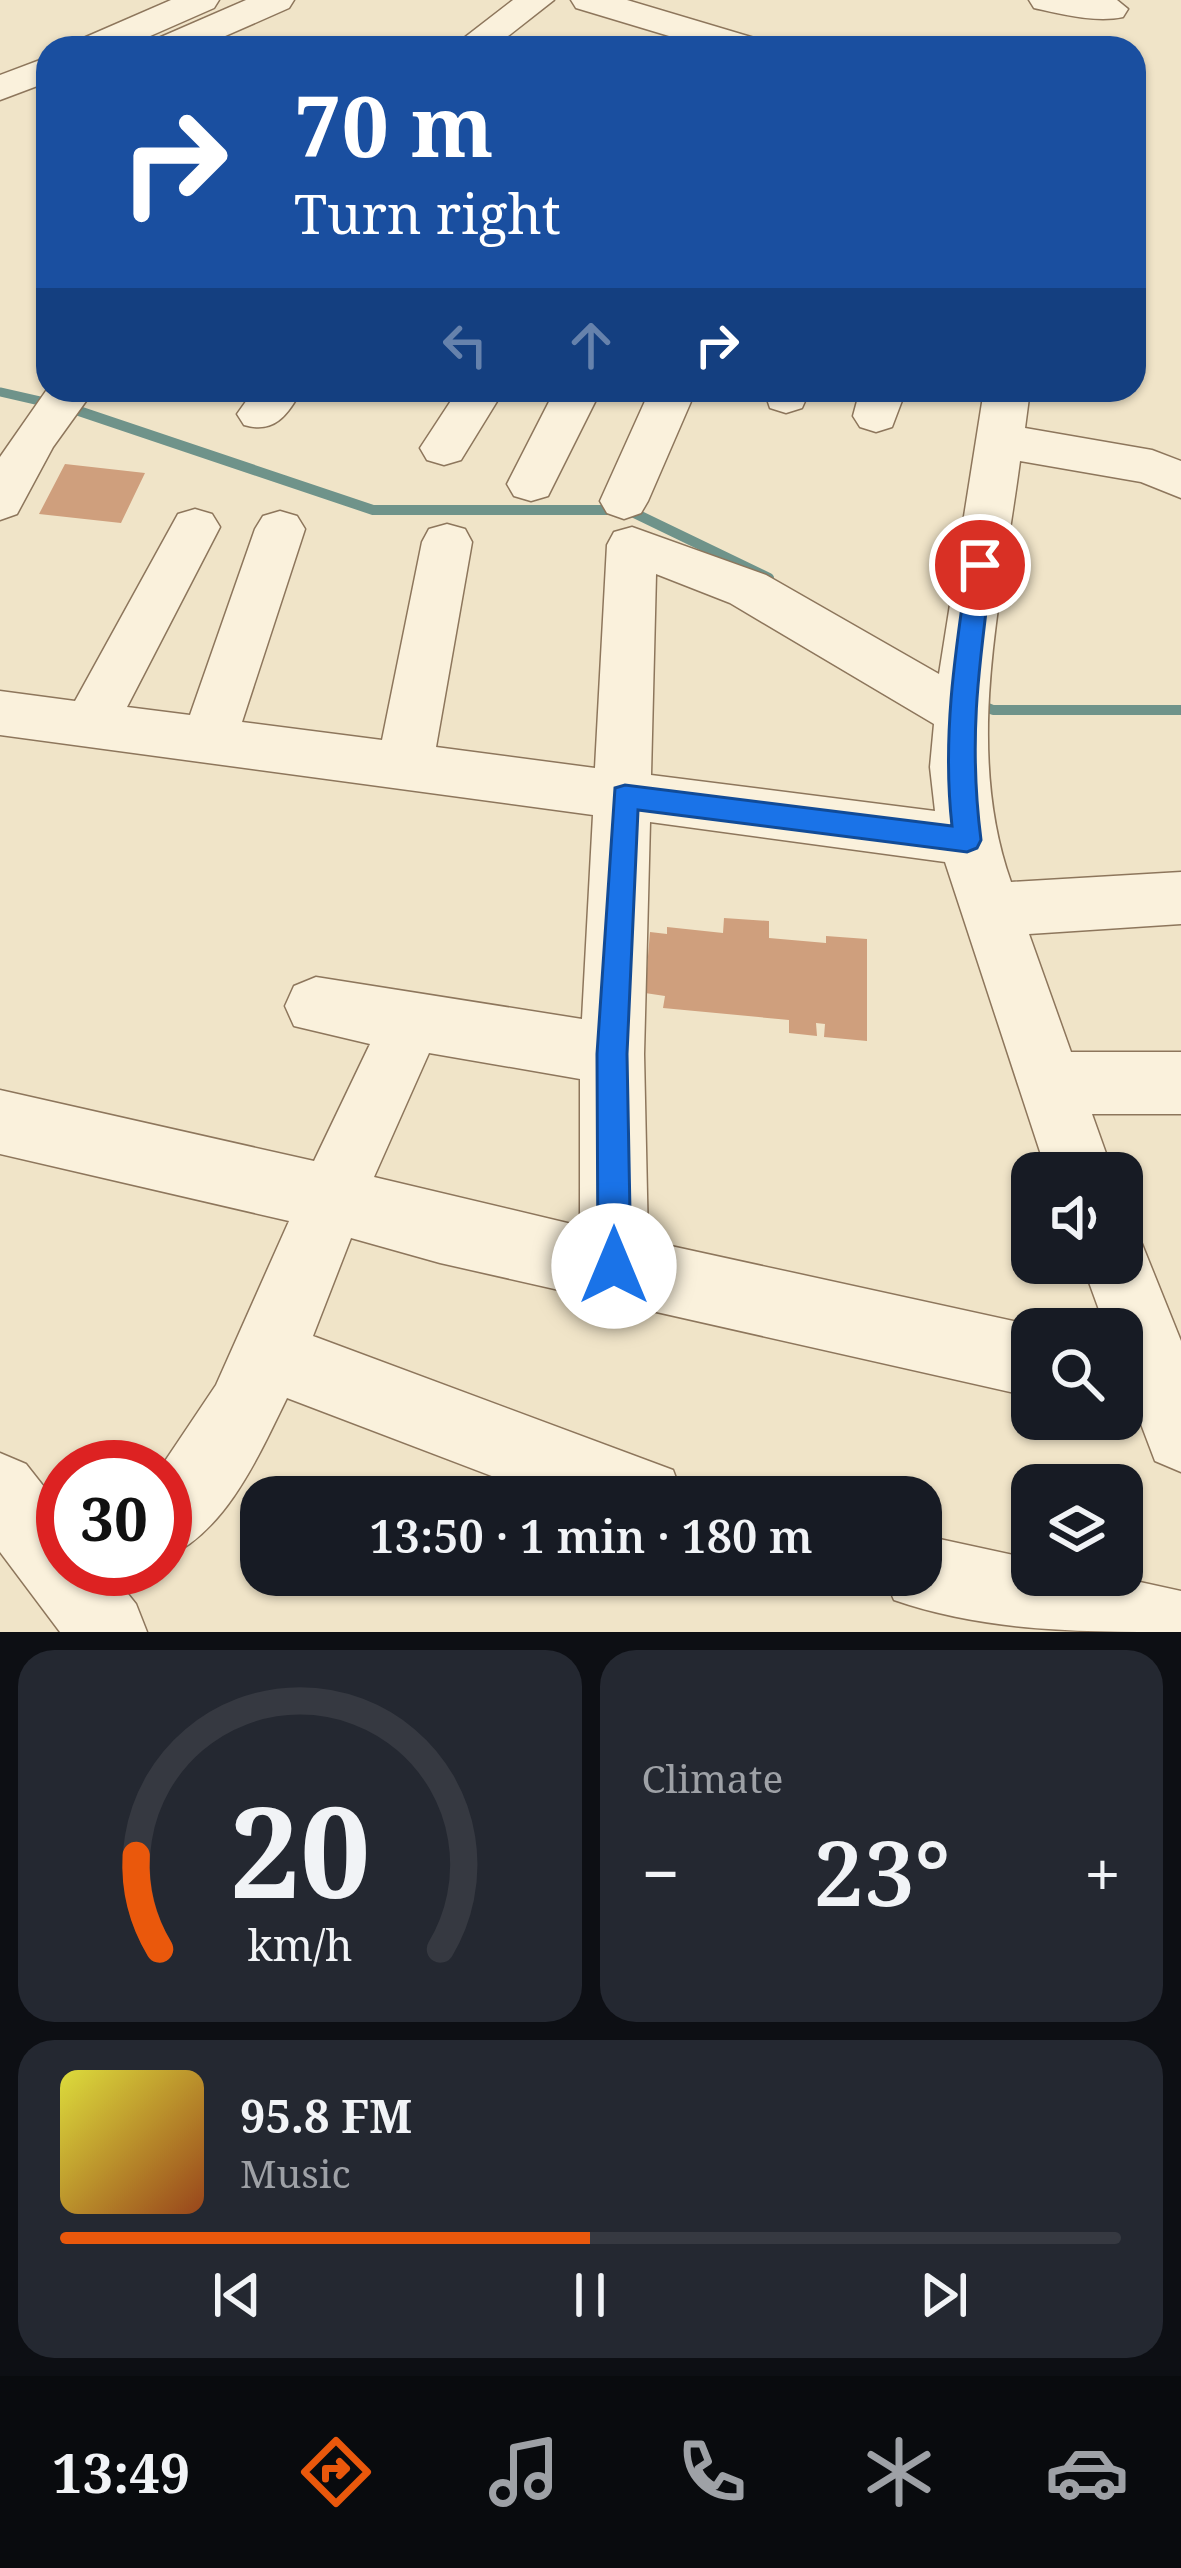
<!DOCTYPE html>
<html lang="en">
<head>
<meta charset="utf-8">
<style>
	body { margin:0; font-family:"Noto Serif",serif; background:#242831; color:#f1f3f6; height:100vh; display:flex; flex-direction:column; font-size:45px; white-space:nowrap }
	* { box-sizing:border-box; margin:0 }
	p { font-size:39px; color:#9ea1a6 }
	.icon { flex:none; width:66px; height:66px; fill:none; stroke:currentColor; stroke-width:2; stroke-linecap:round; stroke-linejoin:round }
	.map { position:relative; height:1632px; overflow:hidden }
	.panel { display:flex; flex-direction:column; gap:18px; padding:18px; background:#0d0f14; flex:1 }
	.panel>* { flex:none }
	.banner { position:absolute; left:36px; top:36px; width:1110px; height:366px; border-radius:36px; box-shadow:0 3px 9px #0004; background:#1a4fa0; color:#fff; overflow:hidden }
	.buttons { position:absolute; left:1011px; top:1152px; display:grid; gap:24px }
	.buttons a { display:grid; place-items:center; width:132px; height:132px; border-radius:24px; background:#171b24; box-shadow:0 3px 9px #0004; font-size:60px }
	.speed { position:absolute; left:36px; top:1440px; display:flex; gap:24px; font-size:60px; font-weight:700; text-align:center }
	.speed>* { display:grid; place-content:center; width:156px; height:156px; border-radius:50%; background:#171b24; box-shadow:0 3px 9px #0004; line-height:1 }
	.speed .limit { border:18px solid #d22; background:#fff; color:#111 }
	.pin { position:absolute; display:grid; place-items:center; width:102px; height:102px; color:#fff; margin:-51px; border:6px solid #fff; border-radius:50%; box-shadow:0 3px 12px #0007 }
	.me { position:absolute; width:132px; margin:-66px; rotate:0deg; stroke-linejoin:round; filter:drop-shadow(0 0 9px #0008) }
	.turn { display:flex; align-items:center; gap:42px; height:252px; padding:0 60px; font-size:54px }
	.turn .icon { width:156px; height:156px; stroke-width:2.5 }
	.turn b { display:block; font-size:84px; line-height:102px }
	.lanes { display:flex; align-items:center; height:114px; padding:0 60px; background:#0003; justify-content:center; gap:60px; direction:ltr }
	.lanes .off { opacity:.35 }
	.big { font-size:90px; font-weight:600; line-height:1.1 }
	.panel .card { flex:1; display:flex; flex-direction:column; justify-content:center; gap:18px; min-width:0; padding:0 42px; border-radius:36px; background:#242831 }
	.panel .dial { align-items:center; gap:0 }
	.dial svg { height:312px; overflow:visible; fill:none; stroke:#363941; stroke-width:7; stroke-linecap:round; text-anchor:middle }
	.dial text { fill:#f1f3f6; stroke:none }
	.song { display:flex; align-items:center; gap:36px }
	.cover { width:144px; height:144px; border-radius:18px; background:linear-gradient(135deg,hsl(60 70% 55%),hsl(20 70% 35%)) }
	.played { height:12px; border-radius:6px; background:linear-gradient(90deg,#ea580c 50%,#363941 50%) }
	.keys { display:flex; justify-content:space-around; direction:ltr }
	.heat { display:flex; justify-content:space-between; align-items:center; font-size:66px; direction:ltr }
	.panel .tiles { flex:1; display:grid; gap:18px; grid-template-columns:1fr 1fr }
	.card:last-child { grid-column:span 2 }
	.trip { position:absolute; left:240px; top:1476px; width:702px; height:120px; border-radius:36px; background:#171b24; box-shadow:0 3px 9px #0004; font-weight:600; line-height:120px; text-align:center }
	.dock { display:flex; height:192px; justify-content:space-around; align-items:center; background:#090b0e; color:#9ea1a6 }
	.dock .icon { width:84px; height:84px }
	.dock .on { color:#ea580c }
	.dock b { font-size:54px; color:#f1f3f6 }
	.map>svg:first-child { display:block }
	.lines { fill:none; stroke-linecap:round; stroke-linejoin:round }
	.stream-far1 { stroke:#6f938a; stroke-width:9 }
	.stream { stroke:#6f938a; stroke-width:10 }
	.building { fill:#cf9f7d }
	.minor-casing { stroke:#8d765c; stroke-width:3 }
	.minor { fill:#faf1dc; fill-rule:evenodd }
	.route { fill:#1a73e8; stroke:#114b97; stroke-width:3 }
</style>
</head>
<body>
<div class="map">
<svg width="1181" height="1632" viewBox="0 0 1181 1632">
	<rect width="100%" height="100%" fill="#f0e4c8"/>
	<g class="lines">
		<!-- stream-far1 -->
		<path class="stream-far1" d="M0,392L75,409"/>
		<!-- stream -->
		<path class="stream" d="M64,406L373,510H628L769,578
			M976,703L993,710H1181"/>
	</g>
	<!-- building -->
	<path class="building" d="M65,464L145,473L121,523L39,514Z
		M724,918L769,921V938L826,943V936L867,939V1041L824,1037L825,1024L816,1023L817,1036L789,1033V1020L663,1008L665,996L645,993L650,932L667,934V927L723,933Z"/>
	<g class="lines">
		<defs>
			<path id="minor" d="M171,0H219L214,8L123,48H74L79,40Z
				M246,0H294L289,8L198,48H149L154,40Z
				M513,0H554L493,48H451Z
				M571,0H627L761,40L766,48H709L576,8Z
				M1029,0H1117L1128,9L1123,17C1096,23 1061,14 1034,8Z
				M48,57V82L0,100V75Z
				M48,388L94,390L53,447L17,514L0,520V457Z
				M254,390H302C287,415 275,434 244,425L237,414Z
				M458,390H504L461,460L444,465L427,460L420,448Z
				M555,390H601L548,496L531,501L514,496L507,484Z
				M650,390H696L648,501L641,513L624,519L607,513L600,501Z
				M764,390H810L802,408L786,413L770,408Z
				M860,390H906L892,427L876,432L860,427L853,416Z
				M984,390H1030L1025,428L1152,450L1181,461V498L1141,482L1020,461C1002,599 963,747 1011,882L1181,872V924L1029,934L1071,1052H1181V1114H1092L1113,1173H1047L945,862L650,822L644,1054L648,1241L1032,1325L1041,1329H1032V1397L440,1263L351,1238L313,1336L673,1470L683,1497H547L287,1398C259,1455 226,1532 165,1558V1467H161L216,1385L289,1221L0,1154V1090L314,1161L370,1044L294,1026L285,1006L294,986L316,977L582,1019L593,815L0,735V691L75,701L178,514L195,509L212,514L220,527L127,707L190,715L255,529L263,516L280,511L297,516L305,529L242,722L382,740L422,542L429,529L447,524L465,529L472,542L436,747L595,768L607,545L614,532L632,527L766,575L939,674ZM656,574L730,603L934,724L930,767L935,811L651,775ZM429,1053L580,1079V1226L374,1177Z
				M1122,1231L1140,1239L1181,1341V1472L1155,1461L1122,1374V1329H1106L1082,1263H1122Z
				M0,1453L26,1464L63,1511V1569H108L136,1604L147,1632H60L0,1552Z
				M921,1535L1032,1559V1575H1108L1181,1591V1632C1083,1632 986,1632 894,1600L883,1575H921Z"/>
		</defs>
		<!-- minor casing -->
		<use href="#minor" class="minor-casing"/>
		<!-- minor -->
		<use href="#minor" class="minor"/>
	</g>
	<!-- route -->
	<path class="route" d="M980,556L992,565C979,665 968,739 981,840L977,848L967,852L638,810L627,1054L631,1266L626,1278L614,1283L603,1278L598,1266L597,1054L615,788L625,785L952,826C942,737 955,653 968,565Z"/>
</svg>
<div class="buttons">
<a><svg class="icon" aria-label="sound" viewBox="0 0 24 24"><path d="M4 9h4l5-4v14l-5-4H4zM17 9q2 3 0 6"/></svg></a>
<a><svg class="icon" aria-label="search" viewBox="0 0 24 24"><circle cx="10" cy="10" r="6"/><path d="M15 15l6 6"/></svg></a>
<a><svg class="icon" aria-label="layers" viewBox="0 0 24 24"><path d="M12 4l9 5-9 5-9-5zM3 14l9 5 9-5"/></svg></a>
</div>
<div class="speed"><div class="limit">30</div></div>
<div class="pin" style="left:980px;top:565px;background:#d93025"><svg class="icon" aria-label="arrive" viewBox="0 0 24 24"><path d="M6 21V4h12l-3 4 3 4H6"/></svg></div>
<svg class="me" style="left:614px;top:1266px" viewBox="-20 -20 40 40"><circle r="19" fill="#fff"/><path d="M0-13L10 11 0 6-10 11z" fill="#1a73e8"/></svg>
<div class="trip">13:50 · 1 min · 180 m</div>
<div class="banner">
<div class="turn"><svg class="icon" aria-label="right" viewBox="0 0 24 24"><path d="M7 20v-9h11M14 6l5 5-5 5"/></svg><div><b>70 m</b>Turn right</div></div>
<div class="lanes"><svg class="icon off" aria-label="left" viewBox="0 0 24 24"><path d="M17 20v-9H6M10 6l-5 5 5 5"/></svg><svg class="icon off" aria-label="ahead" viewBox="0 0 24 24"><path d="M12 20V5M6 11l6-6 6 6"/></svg><svg class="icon" aria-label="right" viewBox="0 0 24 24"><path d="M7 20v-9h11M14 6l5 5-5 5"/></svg></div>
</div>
</div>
<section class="panel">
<div class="tiles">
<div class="card dial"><svg viewBox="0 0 100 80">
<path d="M14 69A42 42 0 1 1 86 69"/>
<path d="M14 69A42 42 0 0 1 8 45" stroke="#ea580c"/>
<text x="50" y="56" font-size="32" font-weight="700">20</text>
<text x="50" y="72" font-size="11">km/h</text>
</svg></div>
<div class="card"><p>Climate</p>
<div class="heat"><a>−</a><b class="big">23°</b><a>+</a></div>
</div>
<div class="card">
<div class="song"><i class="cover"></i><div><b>95.8 FM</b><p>Music</p></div></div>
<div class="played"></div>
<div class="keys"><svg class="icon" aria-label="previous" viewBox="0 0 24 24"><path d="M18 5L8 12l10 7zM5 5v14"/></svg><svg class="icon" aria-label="pause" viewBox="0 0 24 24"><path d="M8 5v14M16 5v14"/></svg><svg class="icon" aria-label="next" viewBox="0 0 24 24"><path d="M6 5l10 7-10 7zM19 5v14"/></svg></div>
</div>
</div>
</section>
<nav class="dock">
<b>13:49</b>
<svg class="icon on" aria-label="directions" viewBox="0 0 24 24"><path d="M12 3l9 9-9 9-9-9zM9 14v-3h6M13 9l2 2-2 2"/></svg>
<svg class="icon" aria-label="music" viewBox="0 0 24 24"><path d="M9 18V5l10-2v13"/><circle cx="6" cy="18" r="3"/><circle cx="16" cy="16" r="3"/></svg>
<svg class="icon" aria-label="phone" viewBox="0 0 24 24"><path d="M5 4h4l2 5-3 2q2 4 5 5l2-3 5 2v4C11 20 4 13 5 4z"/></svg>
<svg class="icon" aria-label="climate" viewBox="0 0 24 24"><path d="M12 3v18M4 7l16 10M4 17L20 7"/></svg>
<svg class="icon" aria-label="car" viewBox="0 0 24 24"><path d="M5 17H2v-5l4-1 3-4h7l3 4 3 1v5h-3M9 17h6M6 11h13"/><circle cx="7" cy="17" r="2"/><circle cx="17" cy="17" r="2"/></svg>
</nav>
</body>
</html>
